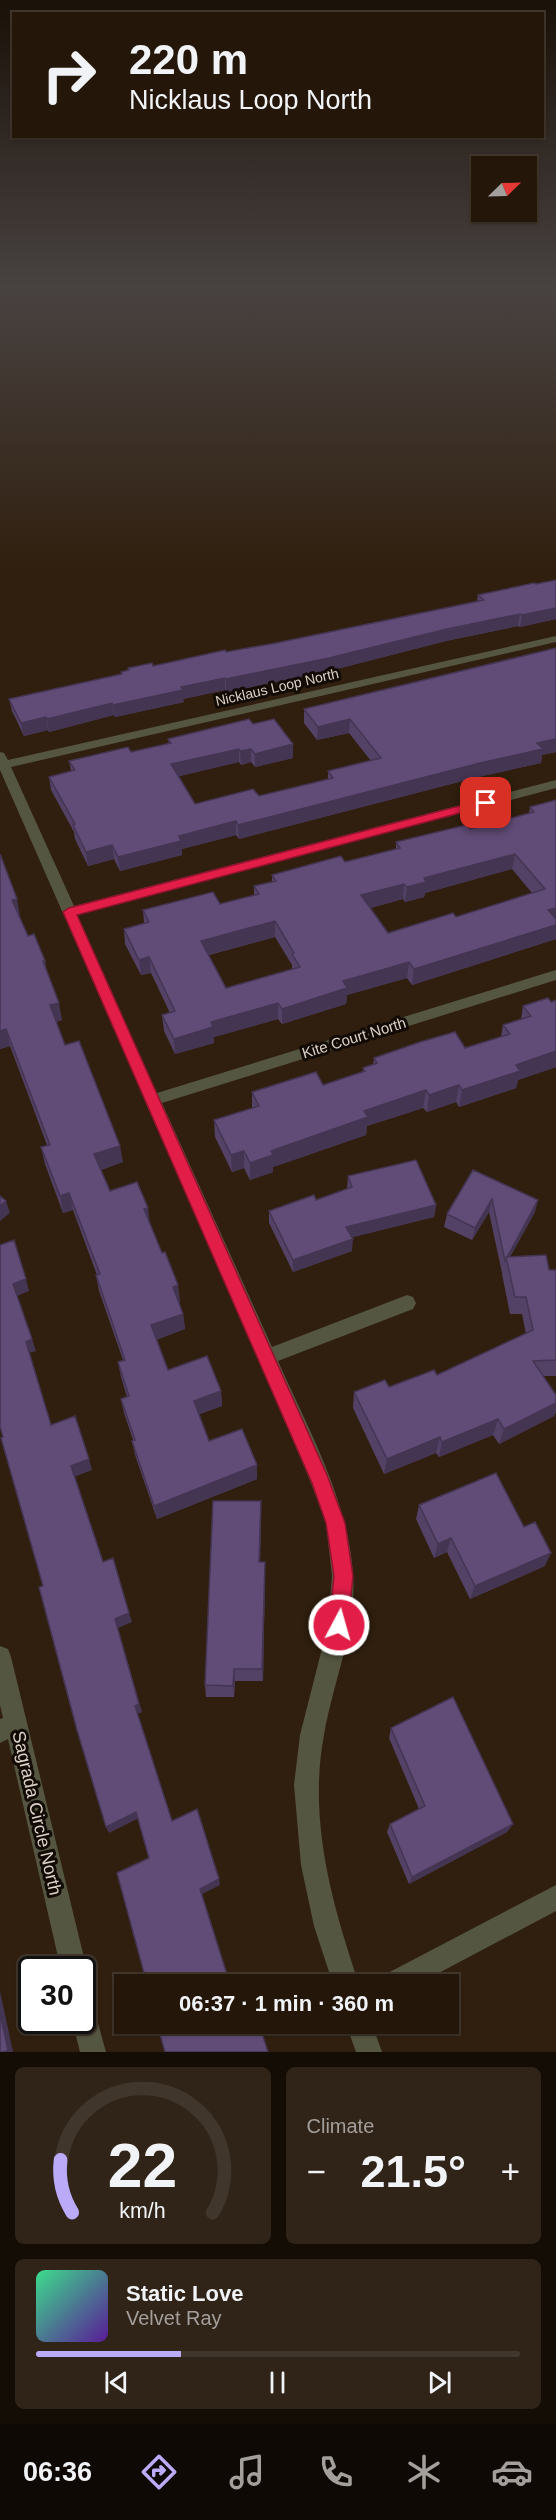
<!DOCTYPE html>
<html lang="en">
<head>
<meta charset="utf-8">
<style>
	body { margin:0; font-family:Helvetica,sans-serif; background:#302418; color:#f1f3f6; height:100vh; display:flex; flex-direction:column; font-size:22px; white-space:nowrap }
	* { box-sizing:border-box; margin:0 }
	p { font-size:20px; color:#a39f9c }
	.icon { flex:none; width:33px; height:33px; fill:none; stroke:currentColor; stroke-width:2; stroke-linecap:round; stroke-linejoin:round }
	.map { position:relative; height:2052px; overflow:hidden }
	.drawer { display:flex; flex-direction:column; gap:15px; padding:15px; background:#140d06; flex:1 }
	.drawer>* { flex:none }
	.banner { position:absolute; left:12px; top:12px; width:532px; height:126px; border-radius:0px; box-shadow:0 2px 4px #0004,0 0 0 2px #41362b; background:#24170a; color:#f1f3f6; overflow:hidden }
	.needle { width:39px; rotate:67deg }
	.controls { position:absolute; left:471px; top:156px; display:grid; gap:12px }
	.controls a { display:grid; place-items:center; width:66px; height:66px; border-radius:0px; background:#24170a; box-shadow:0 2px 4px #0004,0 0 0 2px #41362b; font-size:30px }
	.speed { position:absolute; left:18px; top:1956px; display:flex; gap:12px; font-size:30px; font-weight:700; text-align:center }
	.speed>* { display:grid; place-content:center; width:78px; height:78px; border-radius:50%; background:#24170a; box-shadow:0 2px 4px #0004,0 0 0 2px #41362b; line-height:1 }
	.speed .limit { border:3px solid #111; border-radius:9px; background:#fff; color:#111 }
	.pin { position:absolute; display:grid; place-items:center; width:51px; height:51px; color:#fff; margin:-26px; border-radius:12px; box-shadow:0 3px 9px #0006 }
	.me { position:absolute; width:66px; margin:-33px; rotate:6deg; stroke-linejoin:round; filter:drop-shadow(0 0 4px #0008) }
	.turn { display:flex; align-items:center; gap:21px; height:126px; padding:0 18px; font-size:27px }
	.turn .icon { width:78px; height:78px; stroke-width:2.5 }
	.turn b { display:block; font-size:42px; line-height:51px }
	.big { font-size:45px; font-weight:700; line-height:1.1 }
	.drawer .card { flex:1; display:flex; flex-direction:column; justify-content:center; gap:9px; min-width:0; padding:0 21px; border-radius:9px; background:#302418 }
	.drawer .dial { align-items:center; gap:0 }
	.dial svg { height:156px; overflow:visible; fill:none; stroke:#41362b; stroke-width:7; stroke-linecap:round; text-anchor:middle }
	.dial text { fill:#f1f3f6; stroke:none }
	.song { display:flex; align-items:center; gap:18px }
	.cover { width:72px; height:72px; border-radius:9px; background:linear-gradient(135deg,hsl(150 70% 55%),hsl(270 70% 35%)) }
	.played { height:6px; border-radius:3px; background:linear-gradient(90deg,#baaaf7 30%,#41362b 30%) }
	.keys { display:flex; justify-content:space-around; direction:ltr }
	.heat { display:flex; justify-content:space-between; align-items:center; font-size:33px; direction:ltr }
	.drawer .tiles { flex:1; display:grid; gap:15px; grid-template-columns:1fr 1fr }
	.card:last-child { grid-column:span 2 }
	.trip { position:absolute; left:114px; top:1974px; width:345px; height:60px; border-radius:0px; background:#24170a; box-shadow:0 2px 4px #0004,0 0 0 2px #41362b; font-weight:700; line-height:60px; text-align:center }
	.menu { display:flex; height:96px; justify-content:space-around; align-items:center; background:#0e0904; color:#a39f9c }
	.menu .icon { width:42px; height:42px }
	.menu .current { color:#baaaf7 }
	.menu b { font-size:27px; color:#f1f3f6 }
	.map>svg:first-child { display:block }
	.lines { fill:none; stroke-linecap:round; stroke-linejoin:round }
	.minor { fill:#555641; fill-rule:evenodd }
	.wall { fill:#534166; fill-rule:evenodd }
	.shaded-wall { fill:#443553 }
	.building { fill:#614c77; stroke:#443553; stroke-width:1.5; fill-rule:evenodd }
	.route { fill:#e11d48; stroke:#92132f; stroke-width:1.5 }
	.labels { text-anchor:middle; stroke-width:6; stroke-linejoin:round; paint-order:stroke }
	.far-street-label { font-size:14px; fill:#dcd1c6; stroke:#120b05 }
	.street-label { font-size:15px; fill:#dcd1c6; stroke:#120b05 }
	.near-street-label { font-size:18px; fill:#dcd1c6; stroke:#120b05 }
</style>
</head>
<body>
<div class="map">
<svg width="556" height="2052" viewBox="0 0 556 2052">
	<rect width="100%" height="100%" fill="#301f0e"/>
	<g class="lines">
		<!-- minor -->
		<path class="minor" d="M556,636V642L11,767L74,906L556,780V788L77,914L157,1093L556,970V980L162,1103L272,1347L407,1295L413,1297L416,1303L413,1309L278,1361C308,1429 348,1499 353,1574C357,1629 333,1682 324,1735C308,1820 332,1904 359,1984H333L314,1926L301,1865L294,1785L300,1735L328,1625L332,1576L326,1523L311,1483L258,1357L0,770V752L4,753L8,760Z
			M0,1646L8,1649L11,1657L87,1970L82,1979V1970H61L8,1739L0,1743V1719L3,1718L0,1705Z
			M556,1885V1911L418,1984H380L384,1975Z
			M82,1994L91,1998L106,2052H80L72,2020H82Z
			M346,2024H372L382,2052H356Z"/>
	</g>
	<!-- wall -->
	<path class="wall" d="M556,580V619L520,627L518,626L446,641L329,671L226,692L225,690L183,699L184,702L115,717L114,715L49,732L48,730L24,736L12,711L9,699L121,674V672L128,670V668L153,666L276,643L477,601L478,595Z
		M556,648V752L542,755L541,763L478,777L239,839L236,835L182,849V855L120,871L114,859L88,866L75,839L74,832L51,790L49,777L71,771L69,761L131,752L169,744L168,739L253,724L293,758L255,767L251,762L241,765L239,762L179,776L195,804L259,796L328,779V771L371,761L349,733L317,740L304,723V709Z
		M556,800V939L412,985L407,978L347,995L346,1004L282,1024L278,1019L214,1037V1043L175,1054L164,1031L162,1015L170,1013L151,973L141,975L125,944L124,929L144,923L143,910L220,904L254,895V886L272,882V875L345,862L396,849V842L470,829L529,813L530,807ZM512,869L532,893L456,917L388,933L370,908L403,899L405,902L424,897L425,893ZM275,937L292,965V970L226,988L209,955Z
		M0,854L20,916L19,917L28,936L45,961L47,973L62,1020L56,1022L65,1045L123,1162L101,1170L110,1191L150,1224L180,1301L179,1302L183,1314L185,1329L157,1339L168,1370L221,1391L222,1406L199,1414L209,1441L257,1479L157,1519L135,1455L132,1441L133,1440L124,1413L121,1399L127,1397L121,1377L118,1362L123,1360L99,1291L96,1275H97L73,1210L63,1213L45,1164L41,1147L47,1145L10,1046L0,1049Z
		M556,1000V1067L518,1080L516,1088L459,1107L456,1102L427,1112L423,1108L367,1126L366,1135L273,1167V1172L250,1180L244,1168L232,1172L215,1137L214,1120L252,1108V1092L323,1085L363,1072V1068L373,1065L374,1058L465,1048L501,1037L503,1025L521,1019L523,1006L551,1002Z
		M473,1170L535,1212L510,1257L549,1270H556V1376H543L556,1395V1412L554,1416L499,1444L493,1435L439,1457L436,1453L384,1474L353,1408L354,1392L389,1387L437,1375L526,1334L522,1314H510L502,1274L503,1271L502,1273L489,1212L472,1240L444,1227L447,1214Z
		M348,1176L436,1205L434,1217L352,1237V1251L293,1272L269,1223V1211L316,1200L347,1189Z
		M419,1505L545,1566L470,1599L447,1552L434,1558L416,1519Z
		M261,1515L260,1562L265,1575L263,1681H235L234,1697H206L205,1685Z
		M391,1728L513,1824L507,1832L409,1884L387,1832L390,1824L419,1809L389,1738Z"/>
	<!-- shaded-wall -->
	<path class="shaded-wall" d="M556,608V619L520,627L522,615Z
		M520,614L518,626L446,641L329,671L226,692V679Z
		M225,678V690L183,699L184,702L115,717L113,705L181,687Z
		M112,703L114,715L49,732L47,719Z
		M46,717L48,730L24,736L21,723Z
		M350,719L349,733L317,740L318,727Z
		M556,739V752L542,755L541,763L478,777L239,839L238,825Z
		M293,744V758L255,767V754Z
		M239,749V762L172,778L171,764Z
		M251,749V762L241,765L240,751Z
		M236,821V835L182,849V855L120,871L118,857L179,836Z
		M112,845L114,859L88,866L86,852Z
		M515,854L512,869L425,893L424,897L405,902L407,887L424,878Z
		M404,884L403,899L360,911L361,895Z
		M17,899L20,916L16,917L12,900Z
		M556,908V922L548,910Z
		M275,921V937L202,956L201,941Z
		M556,925V939L412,985L414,969Z
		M149,957L151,973L141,975L139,960Z
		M409,962L407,978L347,995L346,1004L282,1024V1009L343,981Z
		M59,1003L62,1020L53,1022L50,1005Z
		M278,1003V1019L214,1037V1043L175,1054L174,1039L211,1022Z
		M6,1029L10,1046L0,1049V1031Z
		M556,1051V1067L518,1080L516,1088L459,1107L462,1090L516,1065Z
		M459,1085L456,1102L427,1112L429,1095Z
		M426,1090L423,1108L367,1126L366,1135L273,1167V1172L250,1180V1163L271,1151L364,1111Z
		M120,1146L123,1162L97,1171L94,1154Z
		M244,1151V1168L232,1172L231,1155Z
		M69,1193L73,1210L63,1213L60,1196Z
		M492,1199L489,1212L472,1240L475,1228Z
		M538,1200L535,1212L507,1262L506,1258Z
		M6,1201L10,1213L0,1221V1206Z
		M436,1205L434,1217L346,1239V1227Z
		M148,1208L150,1224L144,1209Z
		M353,1239L352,1251L293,1272V1260Z
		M26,1279L29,1291L17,1296L13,1284Z
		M178,1285L180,1301L175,1303L173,1287Z
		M183,1314L185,1329L154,1341L151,1325Z
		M32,1339L36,1351L29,1353L26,1342Z
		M221,1391L222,1406L195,1416L194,1401Z
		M556,1403V1412L554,1416L499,1444L504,1429Z
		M498,1419L493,1435L439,1457L442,1442Z
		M440,1437L436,1453L384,1474L387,1459Z
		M89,1459L92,1470L74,1477L71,1466Z
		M257,1465V1479L157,1519L154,1506Z
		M261,1501V1515L260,1575L259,1562Z
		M451,1538L447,1552L434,1558L438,1544Z
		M551,1553L545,1566L470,1599L475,1586Z
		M265,1562V1575L263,1681L262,1669Z
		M129,1613L132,1622L118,1628L142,1712L137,1714L115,1619Z
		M234,1669L235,1681L234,1697L233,1686Z
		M136,1812L139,1818L109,1833L106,1827Z
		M513,1824L507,1832L409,1884L412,1877Z
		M219,1879L220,1885L202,1894L200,1889Z
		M0,1991L13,2052H4L0,2014Z"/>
	<!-- building -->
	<path class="building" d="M556,580V608L522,615L520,614L447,629L329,658L226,679L225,678L181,687L183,690L113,705L112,703L47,719L46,717L21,723L9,699L122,674L121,672L129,670L128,668L152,663L153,666L225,650L226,652L276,643L484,600L478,595L534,583L536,584Z
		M556,648V739L537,743L543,749L480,763L238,825L236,821L179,836L181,841L118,857L112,845L86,852L73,825L75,824L49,777L75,770L69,761L128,747L131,752L171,743L168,739L249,719L253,724L274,719L293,744L255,754L251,749L240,751L239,749L171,764L195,804L253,789L259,796L333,778L328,771L381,758L350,719L318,727L304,709Z
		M556,800V908L548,910L556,919V925L414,969L409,962L343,981L347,988L282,1009L278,1003L211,1022L213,1027L174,1039L162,1015L175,1011L149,957L139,960L124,929L149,922L143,910L213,892L220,904L259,894L254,886L276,881L272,875L341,856L345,862L400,848L396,842L466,825L470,829L534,812L530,807ZM515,854L545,889L456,917L453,913L388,933L361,895L404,884L407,887L426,882L424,878ZM275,921L294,953L292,954L300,967L226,988L201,941Z
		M0,854L17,899L12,900L28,936L34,934L45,961H43L59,1003L50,1005L65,1045L79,1041L120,1146L94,1154L110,1191L137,1182L148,1208L144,1209L162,1253L165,1252L178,1285L173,1287L183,1314L151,1325L168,1370L207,1356L221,1391L194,1401L209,1441L242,1429L257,1465L154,1506L132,1441L135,1440L121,1399L129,1396L118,1362L125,1360L96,1275L100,1274L69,1193L60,1196L41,1147L50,1145L6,1029L0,1031Z
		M548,998L551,1002L556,1000V1051L516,1065L520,1071L462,1090L459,1085L429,1095L426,1090L364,1111L368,1117L271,1151L273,1155L250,1163L244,1151L231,1155L214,1120L259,1106L252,1092L316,1072L323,1085L365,1071L363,1068L377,1063L374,1058L420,1042L455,1032L465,1048L510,1034L503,1025L531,1016L523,1006Z
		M416,1160L436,1205L346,1227L353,1239L293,1260L269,1211L314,1195L316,1200L352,1187L348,1176Z
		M473,1170L538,1200L505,1261L492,1199L475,1228L447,1214Z
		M0,1196L6,1201L0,1206Z
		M14,1240L26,1279L13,1284L32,1339L26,1342L51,1425L75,1416L89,1459L71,1466L103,1562L113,1558L129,1613L115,1619L139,1704L135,1706L172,1821L197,1809L219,1879L200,1889L230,1984H147L117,1873L149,1858L136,1812L106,1827L77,1730L39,1587L43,1586L1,1438L3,1437L0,1427V1245Z
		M546,1255L549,1270H556V1360L533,1361L556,1395V1403L504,1429L498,1419L442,1442L440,1437L387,1459L354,1392L385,1380L389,1387L434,1370L437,1375L533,1330L526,1297H515L506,1257Z
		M496,1473L524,1527L535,1522L551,1553L475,1586L451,1538L438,1544L419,1505Z
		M213,1501H261L259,1562H265L262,1669H234L233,1686L205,1685Z
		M453,1697L513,1824L412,1877L390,1824L425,1806L391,1728Z
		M0,2014L8,2050L4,2052H0Z
		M157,2024H241L245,2035L260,2027L268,2052H165Z"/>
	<!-- sky -->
	<linearGradient id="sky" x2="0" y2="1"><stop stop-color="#1a1108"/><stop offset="0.5" stop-color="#484241"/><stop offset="1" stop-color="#484241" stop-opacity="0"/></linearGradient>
	<rect width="556" height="575" fill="url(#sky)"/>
	<!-- route -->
	<path class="route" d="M486,799L492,803L490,805L77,915L327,1475L345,1523L353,1576L348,1625L346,1632L339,1635L332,1632L329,1625L334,1576L326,1523L312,1483L63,912L69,908Z"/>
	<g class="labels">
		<!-- far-street labels -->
		<g class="far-street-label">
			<text transform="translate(277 687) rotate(-13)" y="5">Nicklaus Loop North</text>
		</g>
		<!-- street labels -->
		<g class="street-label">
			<text transform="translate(354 1038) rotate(-17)" y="5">Kite Court North</text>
		</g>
		<!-- near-street labels -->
		<g class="near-street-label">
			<text transform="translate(37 1813) rotate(77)" y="6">Sagrada Circle North</text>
		</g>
	</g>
</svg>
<div class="controls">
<a><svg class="needle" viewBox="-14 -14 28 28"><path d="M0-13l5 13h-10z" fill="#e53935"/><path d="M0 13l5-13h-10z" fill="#a39f9c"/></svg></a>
</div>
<div class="speed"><div class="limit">30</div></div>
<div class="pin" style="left:486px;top:803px;background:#d93025"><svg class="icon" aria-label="arrive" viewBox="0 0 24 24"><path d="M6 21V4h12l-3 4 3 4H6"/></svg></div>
<svg class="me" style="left:339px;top:1625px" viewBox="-20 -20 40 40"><circle r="17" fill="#e11d48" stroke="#fff" stroke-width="3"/><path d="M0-11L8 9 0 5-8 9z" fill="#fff"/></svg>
<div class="trip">06:37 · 1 min · 360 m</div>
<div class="banner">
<div class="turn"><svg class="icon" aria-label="right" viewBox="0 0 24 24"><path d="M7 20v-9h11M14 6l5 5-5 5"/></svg><div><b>220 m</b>Nicklaus Loop North</div></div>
</div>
</div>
<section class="drawer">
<div class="tiles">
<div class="card dial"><svg viewBox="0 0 100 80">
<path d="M14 69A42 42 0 1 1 86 69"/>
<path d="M14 69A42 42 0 0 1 8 42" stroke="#baaaf7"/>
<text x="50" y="56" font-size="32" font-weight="700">22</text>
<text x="50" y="72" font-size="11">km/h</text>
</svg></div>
<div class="card"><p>Climate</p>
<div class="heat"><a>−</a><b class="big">21.5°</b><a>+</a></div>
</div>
<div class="card">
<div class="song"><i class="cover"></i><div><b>Static Love</b><p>Velvet Ray</p></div></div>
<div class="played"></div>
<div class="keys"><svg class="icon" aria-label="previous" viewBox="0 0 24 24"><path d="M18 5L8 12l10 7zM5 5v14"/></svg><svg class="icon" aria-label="pause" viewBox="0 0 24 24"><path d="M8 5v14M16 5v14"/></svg><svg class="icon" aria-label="next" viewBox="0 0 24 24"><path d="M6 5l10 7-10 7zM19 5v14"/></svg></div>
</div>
</div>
</section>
<nav class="menu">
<b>06:36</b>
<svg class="icon current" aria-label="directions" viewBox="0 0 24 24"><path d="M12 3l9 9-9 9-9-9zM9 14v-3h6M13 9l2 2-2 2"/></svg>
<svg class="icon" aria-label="music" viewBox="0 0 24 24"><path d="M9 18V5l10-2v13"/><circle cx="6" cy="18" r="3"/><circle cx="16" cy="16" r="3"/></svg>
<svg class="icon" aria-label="phone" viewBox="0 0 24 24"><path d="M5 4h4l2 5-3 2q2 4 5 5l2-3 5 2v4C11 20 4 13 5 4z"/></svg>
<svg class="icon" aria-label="climate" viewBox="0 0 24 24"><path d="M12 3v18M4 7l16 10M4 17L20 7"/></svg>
<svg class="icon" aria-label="car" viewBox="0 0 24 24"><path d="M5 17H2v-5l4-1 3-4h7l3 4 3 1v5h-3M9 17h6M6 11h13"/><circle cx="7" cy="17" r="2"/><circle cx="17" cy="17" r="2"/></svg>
</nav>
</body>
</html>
